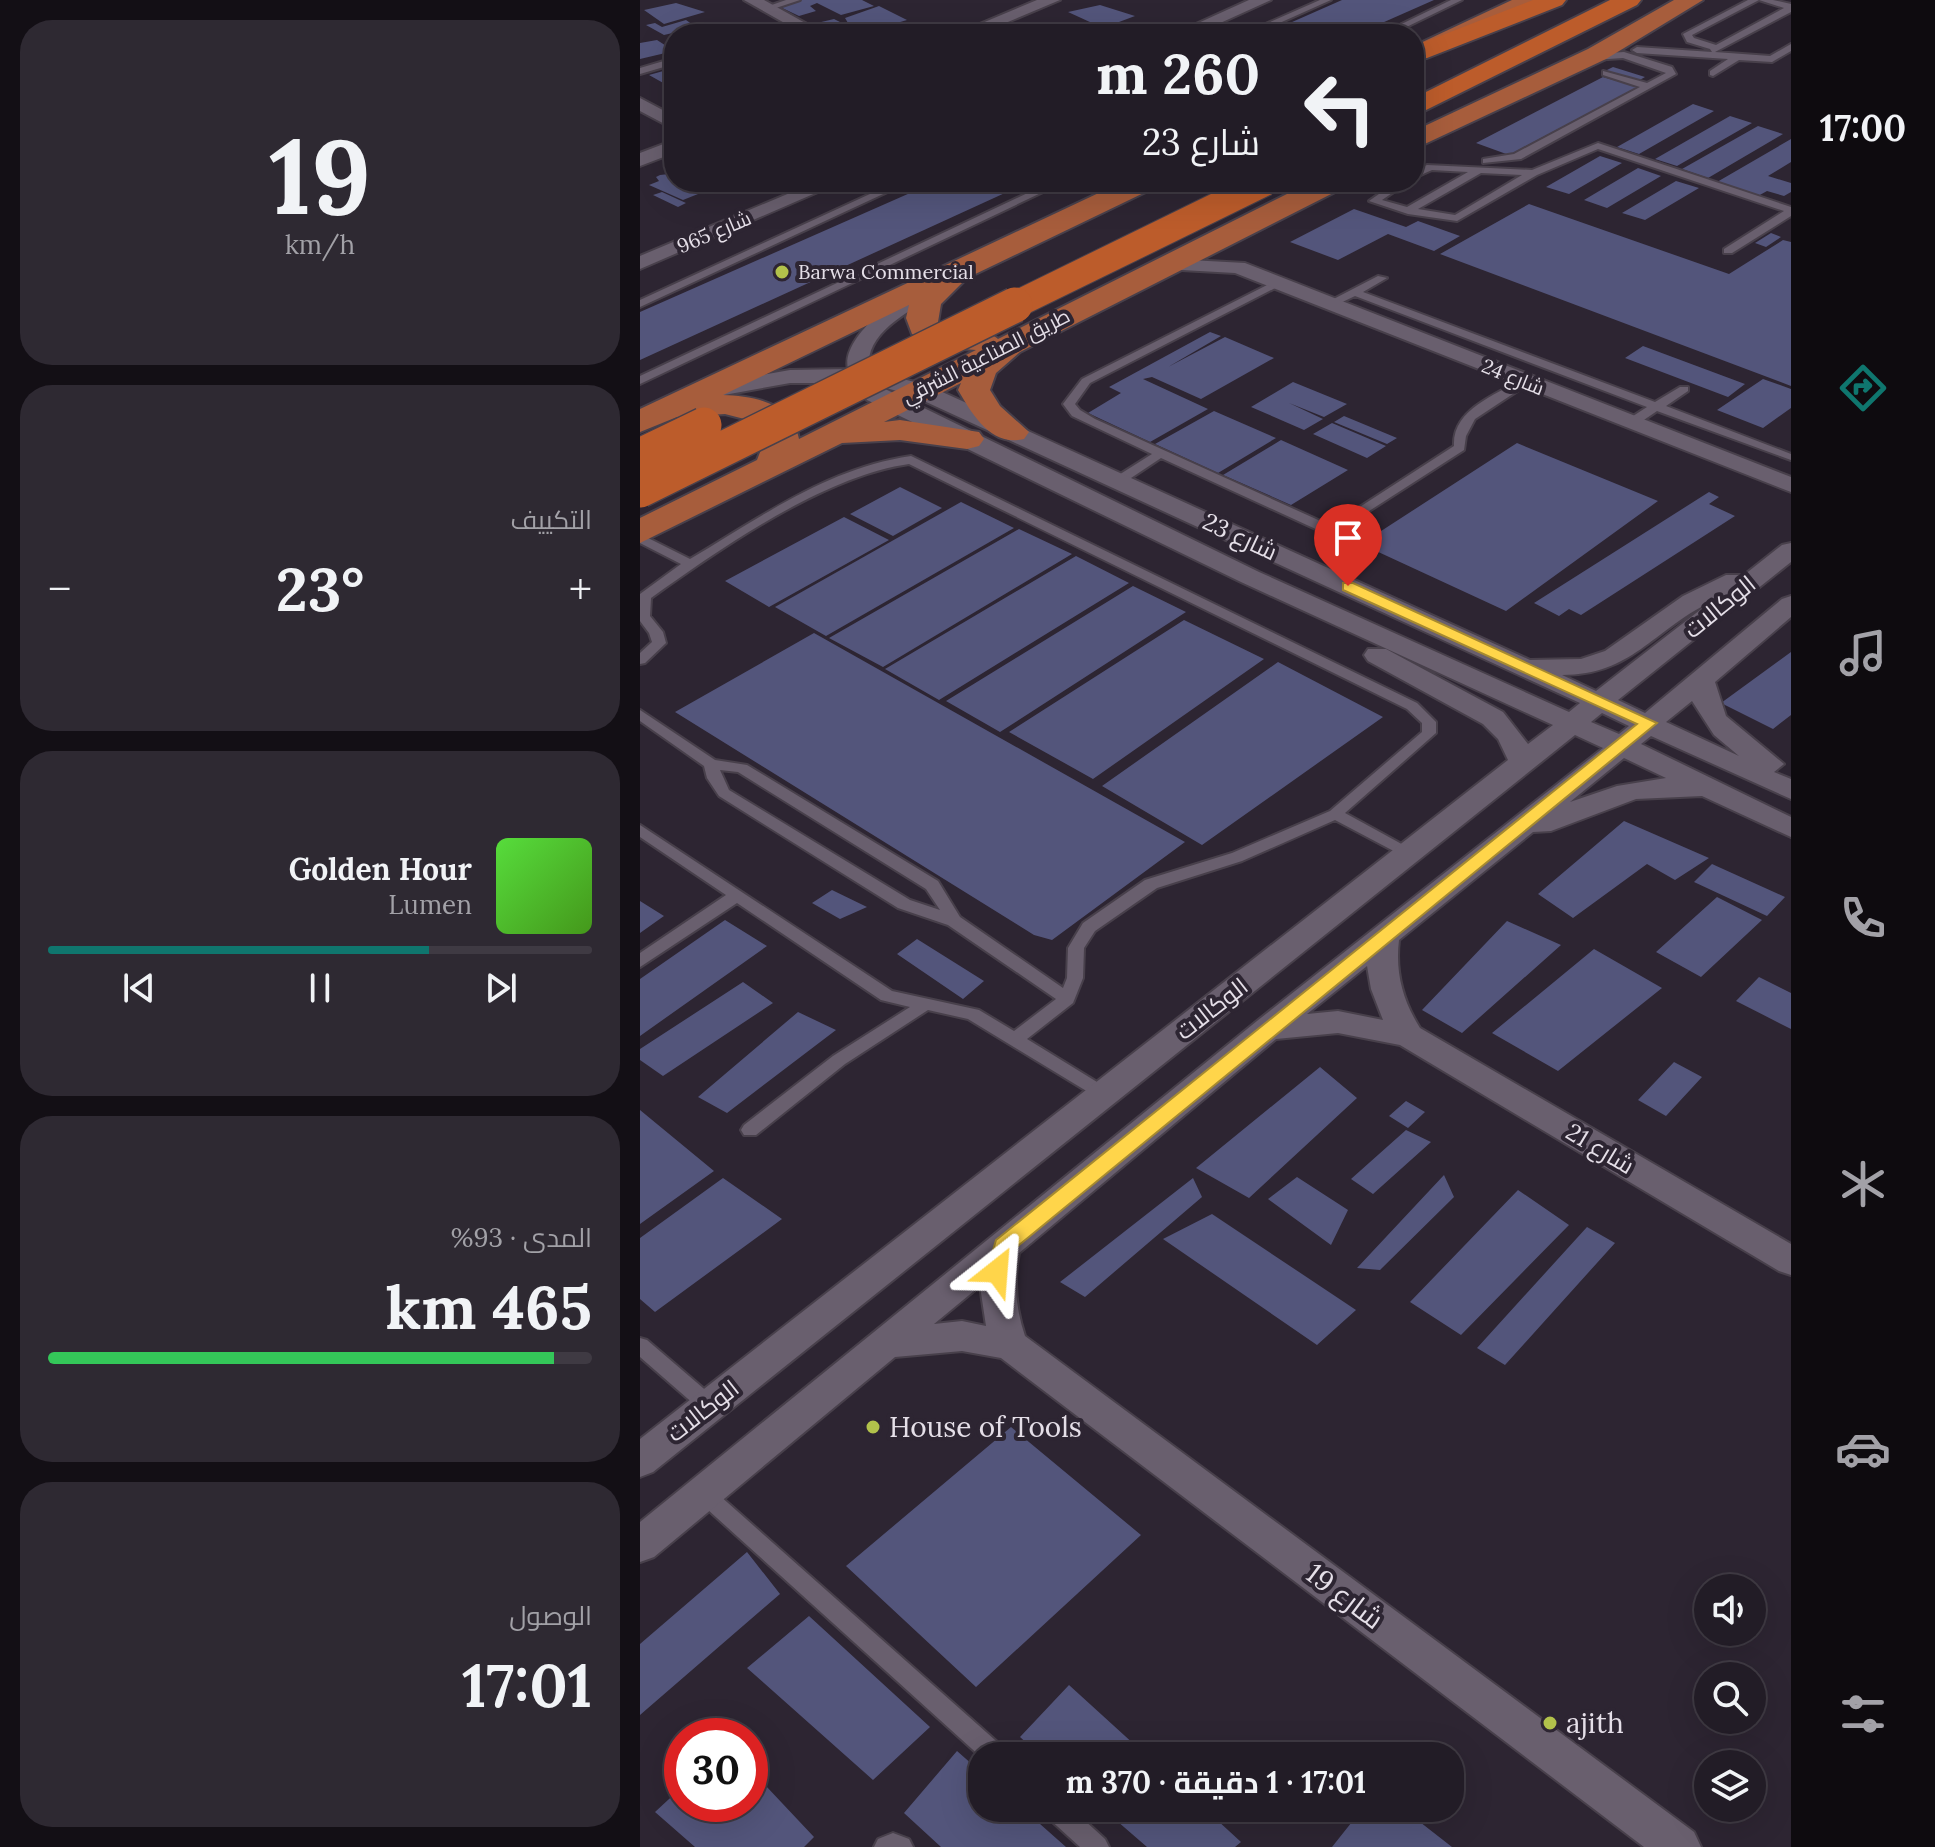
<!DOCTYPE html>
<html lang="ar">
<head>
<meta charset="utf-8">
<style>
	body { margin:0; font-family:Lora,Cairo,serif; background:#2e2932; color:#f1f3f6; direction:rtl; height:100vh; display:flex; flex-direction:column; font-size:30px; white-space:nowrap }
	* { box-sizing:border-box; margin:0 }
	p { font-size:26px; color:#a2a1a7 }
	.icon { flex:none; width:44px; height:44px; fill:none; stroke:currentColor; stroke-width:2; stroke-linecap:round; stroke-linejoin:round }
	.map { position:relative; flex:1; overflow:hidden; direction:ltr }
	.drawer { display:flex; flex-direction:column; gap:20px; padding:20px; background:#130f15; width:640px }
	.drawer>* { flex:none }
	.banner { position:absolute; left:24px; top:24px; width:760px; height:168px; border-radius:32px; box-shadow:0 8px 32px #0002,0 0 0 2px #3f3a43; direction:rtl; background:#221c26; color:#f1f3f6; overflow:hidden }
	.controls { position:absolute; left:1054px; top:1574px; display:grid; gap:16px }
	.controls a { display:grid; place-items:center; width:72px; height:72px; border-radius:50%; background:#221c26; box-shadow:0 8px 32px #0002,0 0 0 2px #3f3a43; font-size:40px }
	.speed { position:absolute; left:24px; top:1718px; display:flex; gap:16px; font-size:40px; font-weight:700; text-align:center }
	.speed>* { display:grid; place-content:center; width:104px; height:104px; border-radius:50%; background:#221c26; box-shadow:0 8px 32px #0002,0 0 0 2px #3f3a43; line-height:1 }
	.speed .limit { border:12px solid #d22; background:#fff; color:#111 }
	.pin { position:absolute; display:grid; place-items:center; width:68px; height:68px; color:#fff; margin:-82px -34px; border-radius:50% 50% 50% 0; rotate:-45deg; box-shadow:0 0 8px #0007 }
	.pin .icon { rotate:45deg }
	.me { position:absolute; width:88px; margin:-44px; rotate:28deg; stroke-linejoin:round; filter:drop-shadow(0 0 6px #0008) }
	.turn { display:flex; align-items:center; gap:28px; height:168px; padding:0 32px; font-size:36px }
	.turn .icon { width:104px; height:104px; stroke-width:2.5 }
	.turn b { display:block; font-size:56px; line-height:68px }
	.big { font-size:60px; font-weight:700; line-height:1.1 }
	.drawer .widget { flex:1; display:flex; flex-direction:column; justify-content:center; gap:12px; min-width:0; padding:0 28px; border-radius:32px; background:#2e2932 }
	.drawer .dial { align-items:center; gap:0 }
	.dial b { font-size:104px; line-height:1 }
	.song { display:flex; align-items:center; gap:24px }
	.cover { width:96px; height:96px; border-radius:12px; background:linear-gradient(135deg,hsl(110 70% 55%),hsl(100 70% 35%)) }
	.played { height:8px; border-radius:4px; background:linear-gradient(90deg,#0f766e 70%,#3f3a43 70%) }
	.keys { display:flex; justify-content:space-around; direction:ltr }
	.heat { display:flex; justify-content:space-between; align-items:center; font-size:44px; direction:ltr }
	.charge { height:12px; border-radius:6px; background:linear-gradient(90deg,#34c759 93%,#3f3a43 0) }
	.trip { position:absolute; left:328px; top:1742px; width:496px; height:80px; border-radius:32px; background:#221c26; box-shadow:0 8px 32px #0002,0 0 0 2px #3f3a43; font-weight:700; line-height:80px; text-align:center; direction:rtl }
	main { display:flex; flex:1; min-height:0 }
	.tabs { display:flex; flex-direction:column; width:144px; justify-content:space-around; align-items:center; background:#0e0b0f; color:#a2a1a7 }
	.tabs .icon { width:56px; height:56px }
	.tabs .active { color:#0f766e }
	.tabs b { font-size:36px; color:#f1f3f6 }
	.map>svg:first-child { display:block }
	.building { fill:#53557b }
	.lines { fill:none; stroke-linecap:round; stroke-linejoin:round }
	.service-casing { stroke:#48404b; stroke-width:4 }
	.minor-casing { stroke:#48404b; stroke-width:4 }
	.primary-casing { stroke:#48404b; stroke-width:4 }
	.trunk-casing { stroke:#48404b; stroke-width:4 }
	.service { fill:#695f6e; fill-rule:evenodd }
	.minor { fill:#695f6e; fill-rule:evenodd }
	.primary { fill:#a75d3c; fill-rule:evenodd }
	.trunk { fill:#bc5c2b; fill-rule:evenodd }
	.trunk-bridge-far1-casing { stroke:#48404b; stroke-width:29; stroke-linecap:butt }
	.trunk-bridge-casing { stroke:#48404b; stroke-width:38; stroke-linecap:butt }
	.trunk-bridge-far1 { stroke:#bc5c2b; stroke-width:27 }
	.trunk-bridge { stroke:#bc5c2b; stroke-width:35 }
	.route { fill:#ffd54a; stroke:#a68a30; stroke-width:2 }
	.poi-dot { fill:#b2c24b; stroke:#2d2532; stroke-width:3 }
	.labels { text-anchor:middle; stroke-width:8; stroke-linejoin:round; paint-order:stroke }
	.far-street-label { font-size:20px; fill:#e5dfe8; stroke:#2d2532 }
	.far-poi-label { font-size:20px; fill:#e5dfe8; stroke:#2d2532; text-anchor:start }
	.street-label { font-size:24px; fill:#e5dfe8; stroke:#2d2532 }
	.near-poi-label { font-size:28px; fill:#e5dfe8; stroke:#2d2532; text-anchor:start }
	.near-street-label { font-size:28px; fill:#e5dfe8; stroke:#2d2532 }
</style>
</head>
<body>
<main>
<nav class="tabs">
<b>17:00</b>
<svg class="icon active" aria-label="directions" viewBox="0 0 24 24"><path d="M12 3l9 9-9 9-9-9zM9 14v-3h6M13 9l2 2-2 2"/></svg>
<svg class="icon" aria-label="music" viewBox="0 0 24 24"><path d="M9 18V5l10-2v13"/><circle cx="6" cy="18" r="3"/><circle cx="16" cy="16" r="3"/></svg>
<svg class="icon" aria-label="phone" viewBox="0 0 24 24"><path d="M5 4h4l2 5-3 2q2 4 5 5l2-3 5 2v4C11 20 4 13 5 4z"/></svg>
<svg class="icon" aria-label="climate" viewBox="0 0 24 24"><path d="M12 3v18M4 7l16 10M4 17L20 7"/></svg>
<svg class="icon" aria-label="car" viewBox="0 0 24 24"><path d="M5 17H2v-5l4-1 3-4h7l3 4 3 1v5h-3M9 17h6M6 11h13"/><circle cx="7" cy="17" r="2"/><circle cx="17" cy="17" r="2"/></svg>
<svg class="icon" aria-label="filters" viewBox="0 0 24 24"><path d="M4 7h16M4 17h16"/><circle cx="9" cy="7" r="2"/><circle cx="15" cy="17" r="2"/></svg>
</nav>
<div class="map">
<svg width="1151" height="1847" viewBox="0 0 1151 1847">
	<rect width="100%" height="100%" fill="#2d2532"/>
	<!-- building -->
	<path class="building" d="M161,0H222L234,6L201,15L177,3L170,6L176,11L159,16L138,6Z
		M702,0H794L717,34H625Z
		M36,3L65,12L24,24L4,10Z
		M460,5L495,16L463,28L428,12Z
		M239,6L267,20L230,31L210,26L196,34L177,23L194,19L204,24L208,23L205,18Z
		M46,20L56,27L81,23L86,29L71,34L41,31L24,35L6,25L15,23L22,27Z
		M17,40L34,51L0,59V43Z
		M973,67L1005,77L998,81L965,71Z
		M34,68V89L9,75Z
		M963,77L998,87L869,155L836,143Z
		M1053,104L1074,111L999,154L977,147Z
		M1090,116L1112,123L1037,166L1015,159Z
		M1118,126L1143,134L1068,178L1042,169Z
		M1151,139V162L1128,176L1151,183V192L1144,196L1127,191L1118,196L1077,182Z
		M960,156L982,163L929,194L906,187Z
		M998,168L1021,176L967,208L944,200Z
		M29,174H34V182H69L78,186L43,200L9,185L19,181L16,177L20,175Z
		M1036,181L1059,188L1005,220L982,213Z
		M295,182H389L0,360V312Z
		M22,192L46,203L38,207L13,195Z
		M889,204L1089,274L1143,240L1151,242V386L800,254Z
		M714,209L766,227L778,221L820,236L794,251L748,234L698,260L650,242Z
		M1131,233L1141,237L1126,247L1115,243Z
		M570,332L581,336L528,367L585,337L634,358L561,399L512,377L503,379L568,409L510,442L448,413L481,393L469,387Z
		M1003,346L1105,384L1088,397L985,358Z
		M1123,379L1151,389V408L1123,428L1077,410Z
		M653,382L707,404L684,417L649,403L683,419L664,430L611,407Z
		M574,411L636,438L578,473L515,444Z
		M704,416L757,438L747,444L694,422Z
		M692,423L746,446L727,458L673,434Z
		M641,440L708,470L651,505L583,475Z
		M877,443L1018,501L866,611L721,544Z
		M260,487L302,508L253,536L210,514Z
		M1069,492L1079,497L1069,504L1095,516L941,615L929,609L919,616L894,603Z
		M321,502L374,528L186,636L135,607Z
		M204,517L249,540L129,607L85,581Z
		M379,529L432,554L243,667L189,638Z
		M436,556L489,583L299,700L245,669Z
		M493,586L546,612L360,732L306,701Z
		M544,620L624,659L453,779L369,732Z
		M174,633L545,842L412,940L394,935L35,712Z
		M1151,652V715L1133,729L1081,703Z
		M638,662L743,717L562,845L462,786Z
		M984,821L1069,858L1035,880L1007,864L933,918L898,894Z
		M1072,864L1145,897L1127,916L1054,882Z
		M192,890L227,907L200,919L172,903Z
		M1077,897L1122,920L1061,977L1016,952Z
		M0,901L24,916L0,933Z
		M85,920L127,946L0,1036V979Z
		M867,921L921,945L822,1033L782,1010Z
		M277,939L344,981L323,999L257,954Z
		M954,949L1022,988L918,1071L852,1033Z
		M1119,977L1151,993V1029L1096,1001Z
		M103,982L133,1003L23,1076L0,1060V1049Z
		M158,1012L196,1030L87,1113L58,1097Z
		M1034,1062L1062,1077L1026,1116L998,1100Z
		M680,1067L717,1098L609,1198L556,1168Z
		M766,1101L785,1112L768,1128L749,1116Z
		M0,1110L74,1171L0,1224Z
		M766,1130L791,1142L733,1194L711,1179Z
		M804,1175L814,1197L740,1270L717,1268Z
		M657,1177L708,1210L691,1245L628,1199Z
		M83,1178L142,1219L15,1312L0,1299V1238Z
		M553,1178L562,1197L445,1297L420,1282Z
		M878,1190L929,1225L821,1335L770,1302Z
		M572,1214L716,1310L677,1345L523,1239Z
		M947,1227L975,1243L865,1365L837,1348Z
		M371,1427L501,1535L336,1687L206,1566Z
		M107,1552L140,1594L0,1715V1644Z
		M169,1616L290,1727L233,1780L107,1668Z
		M429,1685L507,1756H401L380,1737Z
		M317,1751L342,1773V1808H382L426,1847H301L264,1813Z
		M110,1769L174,1837L164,1847H55L15,1812L42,1787V1804H110Z
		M462,1808H564L601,1842L595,1847H507Z
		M723,1808H762L812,1847H692Z"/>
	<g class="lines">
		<defs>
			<path id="service" d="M146,0H160L127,11L123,8Z
				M680,0H691L615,34H603Z
				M811,0H822L752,34H741Z
				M1108,0H1133L1151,4V12L1075,52L1130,56L1151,44V51L1132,62L1099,60L1073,76L1070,75V71L1088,59L997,53L992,50L997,47L1072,52L1070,49L1047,42L1043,34ZM1119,0L1144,8L1076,45L1054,38L1052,35Z
				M159,22L163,25L162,27L138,34H125Z
				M984,52L1032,67L1036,74L881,159L843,163V159L874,154L1000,87L963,75V71L1007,83L1026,73L983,58L953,60L948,57L953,54Z
				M34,58V64L0,74V68Z
				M958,143L1151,207V216L1092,253H1084V249L1144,211L958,149L897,175L817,221L768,214L729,201L756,182H768L742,200L767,207L828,172L792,170L774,178V171L787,165L892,170ZM841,173L882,175L815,215L778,209Z
				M256,182H269L0,307V300Z
				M411,182H424L0,384V376Z
				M738,276L747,278L723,292L1015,402L1040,387H1048V391L1026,406L1151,454V460L1017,411L995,426H987V420L1007,407L715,296L694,306L684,304Z
				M637,280L642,283L641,285L450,383L435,404L440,410L455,419L687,524L695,523L814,446C812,410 855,395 881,380L891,382L835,419L826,436L824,450L698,531H680L521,458L482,484H474V478L512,454L432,416L423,404L442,379Z
				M271,456L777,703L796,722V733L705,813L778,853L775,857H765L695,820L602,861L517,888L455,931L444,948L443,978L433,1003L387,1039L470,1090L473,1094L470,1098H458L328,1019L288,1010L205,1064L116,1135H104L101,1130L104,1125L193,1056L270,1007L241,1000L97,903L0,967V953L86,895L0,837V825L252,991L339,1010L374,1031L416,999L308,925L258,908L79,796L67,778L64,766L0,721V710L75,760L107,765L298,881L320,917L423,988L427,978L428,948L443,923L505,880L592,853L690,811L782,732V723L767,709L269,464C184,476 81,548 11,598L10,616L23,632L26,643L5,663L0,664V653L12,642L9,633L0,621V594L41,564L0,543V534L50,559C121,517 188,468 271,456ZM80,770L98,772L286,889L300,910L270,900L89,790Z
				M0,1338L7,1340L77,1400L80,1406L77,1412L70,1414L63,1412L0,1357Z
				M63,1484L70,1487L364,1748L367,1756H342V1758L56,1499L53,1493L56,1487Z
				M402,1808H431L465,1839L469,1847H440L406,1816Z
				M253,1833L269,1839L273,1847H234L238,1839Z"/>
			<path id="minor" d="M104,0H124L185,34H164Z
				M397,0H420L339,34H316Z
				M609,0H631L556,34H534Z
				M0,98L34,116V129L0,111Z
				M34,140V153L0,166V153Z
				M176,182H201L0,269V256Z
				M531,259L605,263L1151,477V492L595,273L524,269L521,265Z
				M293,282L303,288L300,292C274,309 221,333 230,371L287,385L890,660L941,659L965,651L1043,596L1086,575H1104L1142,545L1151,543V562L978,700L1005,713L1142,599L1151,596V617L1075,682L1086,716L1144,764L1134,772L1151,779V799L1011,736L1001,744L1151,817V837L1062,796L996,799L911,831L893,832L759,940C755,973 763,1001 780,1028L1151,1244V1275L1139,1271L760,1045L698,1033L636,1039L379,1253C373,1282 376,1309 385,1336L1054,1832L1061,1847H1004L361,1358L322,1351L255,1357L14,1557L0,1562V1522L617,1021L963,748L935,735L13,1472L0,1477V1439L868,760L858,739L843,724L728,661L724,655L728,649H746L863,712L888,744L913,725L601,582L227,400L213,383H150L73,397L62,390L65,385L150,370L208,369C200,336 265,289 293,282ZM239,386L271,395L940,703L929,712L619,572ZM1069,603L956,691L922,675C992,675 1013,630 1069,603ZM1052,701L1074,735L1099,756L1026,722ZM962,713L989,726L979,734L951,722ZM984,758L1026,778L977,786L930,802ZM727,966L731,989L743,1020L698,1011L667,1014ZM340,1286L346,1326L322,1321L294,1324Z"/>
			<path id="primary" d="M872,0H903L899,5L774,63V46Z
				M1034,0H1063L966,59L774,149V131L948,49Z
				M482,182H518L514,188L327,278L301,304L298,322C317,332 348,329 358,339L671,182H707L703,188L380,352L356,373L350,390L360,406L389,432L384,439C351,447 332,414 318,390L321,383L244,422L260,420L339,432L344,439L339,446L327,449L260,440L202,443L0,543V518L117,460L126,437L116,422L85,414L37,417L0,432V409ZM269,305L266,318L272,334L298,347L336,350L159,439C153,403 114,396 83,395Z"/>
			<path id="trunk" d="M893,0H926L922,5L787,58L774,59V46Z
				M970,0H1001L997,5L774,116V98Z"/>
		</defs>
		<!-- service casing -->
		<use href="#service" class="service-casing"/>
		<!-- minor casing -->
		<use href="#minor" class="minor-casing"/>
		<!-- primary casing -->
		<use href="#primary" class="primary-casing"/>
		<!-- trunk casing -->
		<use href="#trunk" class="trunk-casing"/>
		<!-- service -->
		<use href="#service" class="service"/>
		<!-- minor -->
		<use href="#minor" class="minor"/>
		<!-- primary -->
		<use href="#primary" class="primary"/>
		<!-- trunk -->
		<use href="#trunk" class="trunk"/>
		<defs>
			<path id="trunk-bridge-far1" d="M371,307L626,182"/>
			<path id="trunk-bridge" d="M0,456L64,425
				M0,490L375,305"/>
		</defs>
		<!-- trunk-bridge-far1 casing -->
		<use href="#trunk-bridge-far1" class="trunk-bridge-far1-casing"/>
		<!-- trunk-bridge casing -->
		<use href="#trunk-bridge" class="trunk-bridge-casing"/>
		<!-- trunk-bridge-far1 -->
		<use href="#trunk-bridge-far1" class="trunk-bridge-far1"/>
		<!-- trunk-bridge -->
		<use href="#trunk-bridge" class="trunk-bridge"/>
	</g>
	<!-- route -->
	<path class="route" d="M703,583H713L1017,723L373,1250L365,1277H350L347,1271L356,1240L997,724L703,590Z"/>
	<!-- markers -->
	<g class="poi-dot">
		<circle cx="142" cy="272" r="8"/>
		<circle cx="233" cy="1427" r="8"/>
		<circle cx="910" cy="1723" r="8"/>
	</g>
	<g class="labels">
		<!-- far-street labels -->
		<g class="far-street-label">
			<text transform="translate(74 232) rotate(-23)" y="7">شارع 965</text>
			<text transform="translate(346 356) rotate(-27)" y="7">طريق الصناعية الشرقي</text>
			<text transform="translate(873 377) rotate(22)" y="7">شارع 24</text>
		</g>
		<!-- far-poi labels -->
		<g class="far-poi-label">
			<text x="158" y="279">Barwa Commercial</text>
		</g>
		<!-- street labels -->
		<g class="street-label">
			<text transform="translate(600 537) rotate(25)" y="8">شارع 23</text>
			<text transform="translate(1080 607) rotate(-39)" y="8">الوكالات</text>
			<text transform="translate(572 1009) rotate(-38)" y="8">الوكالات</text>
			<text transform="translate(960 1149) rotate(31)" y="8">شارع 21</text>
			<text transform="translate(63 1411) rotate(-38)" y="8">الوكالات</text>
		</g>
		<!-- near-poi labels -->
		<g class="near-poi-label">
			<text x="249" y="1437">House of Tools</text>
			<text x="926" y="1733">ajith</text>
		</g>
		<!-- near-street labels -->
		<g class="near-street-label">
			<text transform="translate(705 1596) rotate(37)" y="10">شارع 19</text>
		</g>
	</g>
</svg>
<div class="controls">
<a><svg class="icon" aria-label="sound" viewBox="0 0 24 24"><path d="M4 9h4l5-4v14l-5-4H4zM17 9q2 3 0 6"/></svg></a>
<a><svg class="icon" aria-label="search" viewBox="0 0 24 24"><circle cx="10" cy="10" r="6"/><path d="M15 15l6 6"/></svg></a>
<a><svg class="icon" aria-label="layers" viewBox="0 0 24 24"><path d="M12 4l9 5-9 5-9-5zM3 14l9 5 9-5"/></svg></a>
</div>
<div class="speed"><div class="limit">30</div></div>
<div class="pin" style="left:708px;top:586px;background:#d93025"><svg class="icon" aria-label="arrive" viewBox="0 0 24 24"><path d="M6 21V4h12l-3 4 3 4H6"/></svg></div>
<svg class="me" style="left:357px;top:1271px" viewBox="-20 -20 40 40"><path d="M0-17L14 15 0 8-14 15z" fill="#ffd54a" stroke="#fff" stroke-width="4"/></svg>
<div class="trip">17:01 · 1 دقيقة · 370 m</div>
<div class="banner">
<div class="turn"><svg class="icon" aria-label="left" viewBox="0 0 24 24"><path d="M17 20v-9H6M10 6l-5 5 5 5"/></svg><div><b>260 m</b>شارع 23</div></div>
</div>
</div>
<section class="drawer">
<div class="widget dial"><b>19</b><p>km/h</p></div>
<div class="widget"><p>التكييف</p>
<div class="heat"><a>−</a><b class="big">23°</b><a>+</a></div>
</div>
<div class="widget">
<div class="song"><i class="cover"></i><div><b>Golden Hour</b><p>Lumen</p></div></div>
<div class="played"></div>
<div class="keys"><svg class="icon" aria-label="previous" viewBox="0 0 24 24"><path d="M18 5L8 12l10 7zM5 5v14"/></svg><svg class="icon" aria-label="pause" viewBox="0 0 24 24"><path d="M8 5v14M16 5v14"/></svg><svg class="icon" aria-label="next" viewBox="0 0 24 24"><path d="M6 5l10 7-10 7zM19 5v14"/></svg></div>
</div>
<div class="widget"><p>المدى · 93%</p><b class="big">465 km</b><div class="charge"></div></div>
<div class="widget"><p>الوصول</p><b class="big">17:01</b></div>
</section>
</main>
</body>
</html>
